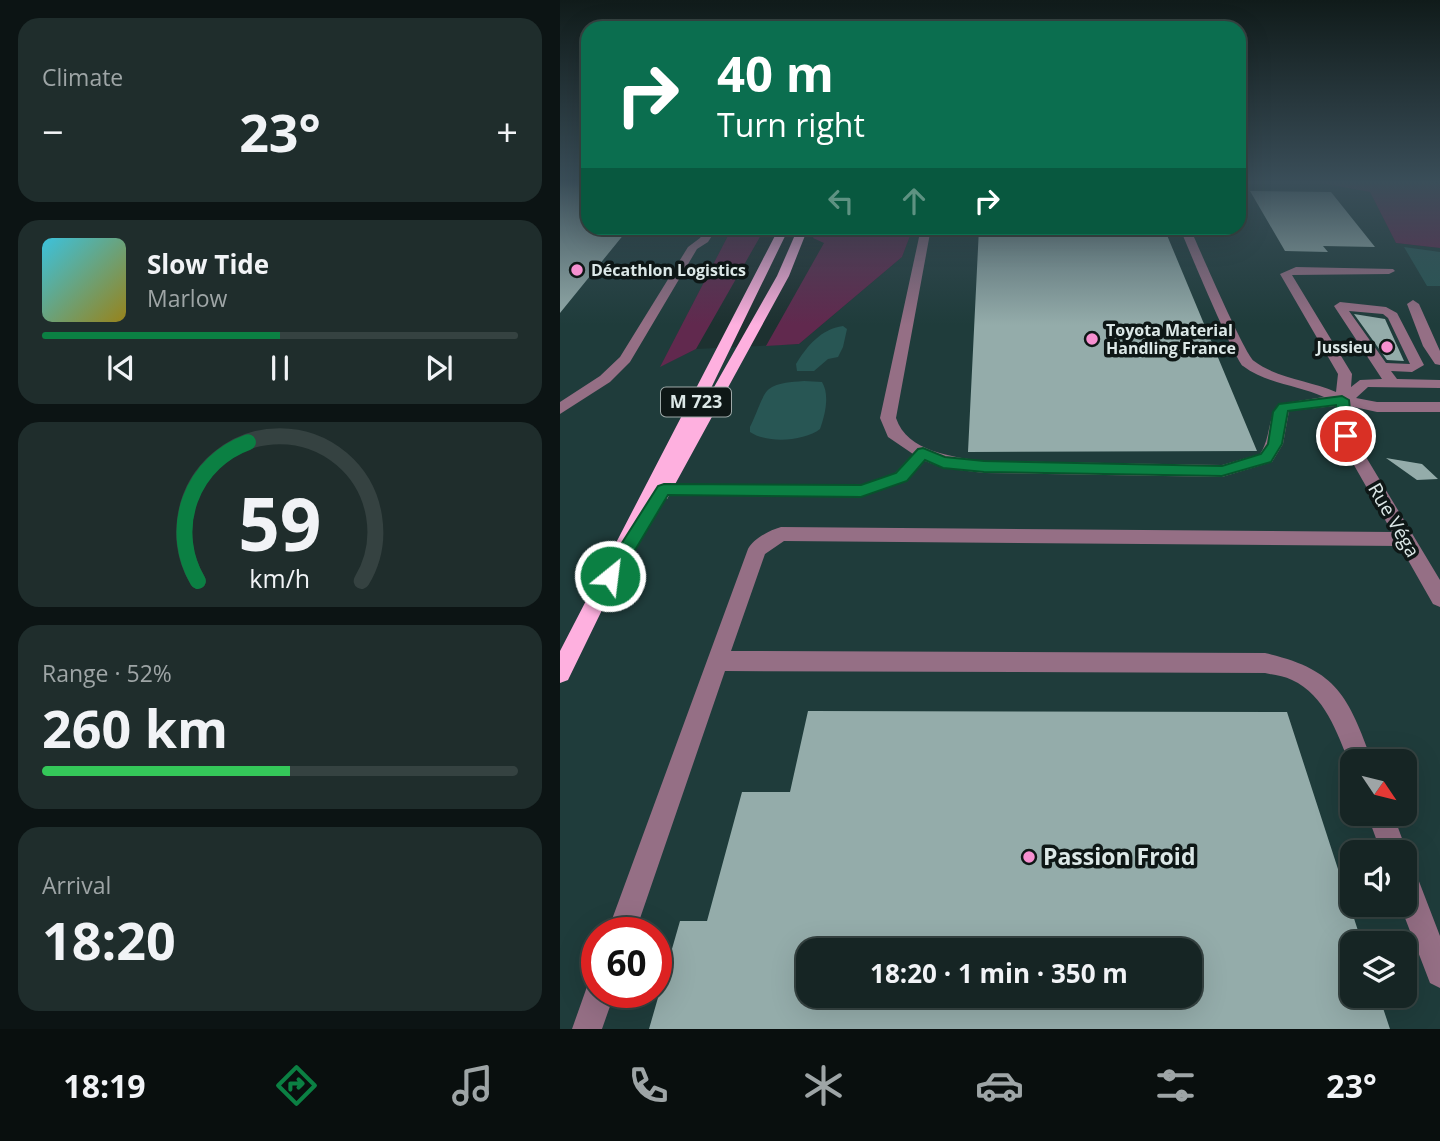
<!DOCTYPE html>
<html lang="en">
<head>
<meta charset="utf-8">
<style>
	body { margin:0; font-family:"Open Sans",sans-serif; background:#1f2d2c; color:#f1f3f6; height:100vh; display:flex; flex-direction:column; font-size:26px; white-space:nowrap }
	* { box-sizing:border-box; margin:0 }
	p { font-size:23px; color:#9ea5a6 }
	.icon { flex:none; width:38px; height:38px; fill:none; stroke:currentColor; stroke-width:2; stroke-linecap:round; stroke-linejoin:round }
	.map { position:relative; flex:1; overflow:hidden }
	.panel { display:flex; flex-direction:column; gap:18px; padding:18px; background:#0c1414; width:560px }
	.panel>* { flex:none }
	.hud { position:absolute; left:21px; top:21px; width:665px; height:214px; border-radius:21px; box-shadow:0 7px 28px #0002,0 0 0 2px #354241; background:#0b6e4f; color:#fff; overflow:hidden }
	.needle { width:46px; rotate:125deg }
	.buttons { position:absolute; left:780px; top:749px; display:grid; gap:14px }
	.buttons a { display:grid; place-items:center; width:77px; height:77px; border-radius:14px; background:#162524; box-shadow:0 7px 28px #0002,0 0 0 2px #354241; font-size:35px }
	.speed { position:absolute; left:21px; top:917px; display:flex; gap:14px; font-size:35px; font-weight:700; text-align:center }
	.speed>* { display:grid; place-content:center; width:91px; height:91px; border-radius:50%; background:#162524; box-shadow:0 7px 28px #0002,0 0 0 2px #354241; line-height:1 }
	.speed .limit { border:10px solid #d22; background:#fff; color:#111 }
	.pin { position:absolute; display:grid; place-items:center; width:60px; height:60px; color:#fff; margin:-30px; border:4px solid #fff; border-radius:50%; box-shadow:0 2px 7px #0007 }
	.me { position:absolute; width:77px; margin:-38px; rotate:29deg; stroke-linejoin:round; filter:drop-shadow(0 0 5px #0008) }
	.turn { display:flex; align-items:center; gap:24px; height:147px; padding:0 21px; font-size:32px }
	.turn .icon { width:91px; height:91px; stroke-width:2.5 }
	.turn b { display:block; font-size:49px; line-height:60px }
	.lanes { display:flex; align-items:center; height:66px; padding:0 21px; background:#0003; justify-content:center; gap:35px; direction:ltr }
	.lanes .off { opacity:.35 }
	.big { font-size:52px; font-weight:700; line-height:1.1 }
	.panel .widget { flex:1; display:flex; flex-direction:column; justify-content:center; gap:10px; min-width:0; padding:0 24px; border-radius:21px; background:#1f2d2c }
	.panel .dial { align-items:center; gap:0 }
	.dial svg { height:182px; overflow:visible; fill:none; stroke:#354241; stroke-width:7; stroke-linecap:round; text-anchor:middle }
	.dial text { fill:#f1f3f6; stroke:none }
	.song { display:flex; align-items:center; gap:21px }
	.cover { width:84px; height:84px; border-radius:10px; background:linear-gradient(135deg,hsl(190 70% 55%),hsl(50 70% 35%)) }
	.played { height:7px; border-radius:4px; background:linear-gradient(90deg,#0b8043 50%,#354241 50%) }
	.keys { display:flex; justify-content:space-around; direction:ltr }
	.heat { display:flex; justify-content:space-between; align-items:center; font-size:38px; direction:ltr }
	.charge { height:10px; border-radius:5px; background:linear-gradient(90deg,#34c759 52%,#354241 0) }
	.trip { position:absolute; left:236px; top:938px; width:406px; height:70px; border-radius:21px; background:#162524; box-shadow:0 7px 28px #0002,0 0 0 2px #354241; font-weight:700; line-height:70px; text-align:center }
	.tab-bar { display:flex; height:112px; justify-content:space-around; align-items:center; background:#090f0e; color:#9ea5a6 }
	.tab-bar .icon { width:49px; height:49px }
	.tab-bar .selected { color:#0b8043 }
	.tab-bar b { font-size:32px; color:#f1f3f6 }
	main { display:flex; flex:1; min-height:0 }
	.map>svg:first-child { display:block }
	.built { fill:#1f3c3b; fill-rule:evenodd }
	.green { fill:#61294e }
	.water { fill:#285654 }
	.building { fill:#94acaa; fill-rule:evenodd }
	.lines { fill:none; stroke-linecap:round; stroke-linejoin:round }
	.minor { fill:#956f85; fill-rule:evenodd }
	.major { fill:#feb0df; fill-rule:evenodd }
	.route { fill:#0b8043; stroke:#07532c; stroke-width:2 }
	.poi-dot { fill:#f690d0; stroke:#0e1716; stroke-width:2.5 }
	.labels { text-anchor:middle; stroke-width:7; stroke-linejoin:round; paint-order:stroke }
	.far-poi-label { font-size:16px; font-weight:bold; fill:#dce8e7; stroke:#0e1716; text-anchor:start }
	.shield { fill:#0e1716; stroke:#9ea9a8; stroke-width:2 }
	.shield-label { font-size:18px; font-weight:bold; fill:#dce8e7 }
	.street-label { font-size:19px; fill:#dce8e7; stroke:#0e1716 }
	.near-poi-label { font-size:23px; font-weight:bold; fill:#dce8e7; stroke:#0e1716; text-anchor:start }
</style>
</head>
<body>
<main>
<section class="panel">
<div class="widget"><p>Climate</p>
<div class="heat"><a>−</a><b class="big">23°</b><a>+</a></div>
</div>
<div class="widget">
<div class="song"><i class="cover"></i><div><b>Slow Tide</b><p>Marlow</p></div></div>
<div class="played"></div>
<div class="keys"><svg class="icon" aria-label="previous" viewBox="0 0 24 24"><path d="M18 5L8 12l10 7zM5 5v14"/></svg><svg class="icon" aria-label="pause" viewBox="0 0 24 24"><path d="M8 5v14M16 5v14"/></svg><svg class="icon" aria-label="next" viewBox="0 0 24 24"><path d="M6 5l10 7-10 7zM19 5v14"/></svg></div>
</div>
<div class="widget dial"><svg viewBox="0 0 100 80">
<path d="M14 69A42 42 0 1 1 86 69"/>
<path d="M14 69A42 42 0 0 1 36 8" stroke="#0b8043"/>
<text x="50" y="56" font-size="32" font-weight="700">59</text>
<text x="50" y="72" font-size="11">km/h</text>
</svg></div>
<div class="widget"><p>Range · 52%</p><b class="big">260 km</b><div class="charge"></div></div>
<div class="widget"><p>Arrival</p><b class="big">18:20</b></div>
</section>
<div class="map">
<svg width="880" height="1029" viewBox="0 0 880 1029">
	<rect width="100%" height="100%" fill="#1d3130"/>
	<!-- built -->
	<path class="built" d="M0,181L28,228H172L101,366L136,349L239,344L342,257L353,228H679V218H682L679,181H750L810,192L836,243L880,248V1029H0ZM793,761H845V814H793ZM793,852H845V905H793ZM37,933H96V992H37ZM793,943H845V996H793ZM248,950H630V996H248Z"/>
	<!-- green -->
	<path class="green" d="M750,181H864L880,184V248L836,243L810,192Z
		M172,228H205L136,349L100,367Z
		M258,228H353L342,257L239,344L206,346L264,243L253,238Z"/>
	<!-- water -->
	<path class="water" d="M844,247L880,252V286H867Z
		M283,326L287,329L283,347L278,357L268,359L254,371H237L236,364C247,346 261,329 283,326Z
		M244,381L262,382C270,395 265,415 260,429C245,441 207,444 190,432V427C208,389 200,384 244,381Z"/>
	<!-- building -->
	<path class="building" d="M0,181H28V228H69L0,313Z
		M690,191L771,192L815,247L763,246L768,252L725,251Z
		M419,228H604L697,451L408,452Z
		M794,314L825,319L844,361L827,360Z
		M826,458L862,464L878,479L857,480Z
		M248,711L727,712L802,943H793V996H819L830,1029H89L120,921H147L182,792H230ZM248,950H630V996H248Z"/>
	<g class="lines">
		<!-- minor -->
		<path class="minor" d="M147,228H157L148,242L137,249L70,362L50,382L0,414V402L40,376L60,357L128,247L140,238Z
			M361,228H371L336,418C347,452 393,457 424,461L662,465L700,454C711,438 707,418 719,404L764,397C737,385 707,384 683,366C675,360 626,244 620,228H630C639,248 684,353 694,361C718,379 749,380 776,392L778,374L720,274L736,267L833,269L835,271L829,274L732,275L792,374L791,387L800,380L822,379L774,306L780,302L826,307L837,313L864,365L852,372L831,371L837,379L880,380V388L808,387L796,398L817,402H880V412H817L790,406L794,437L880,580V607L873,604L840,546L224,541L205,554L171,651L705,653C776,669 788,695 812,761H793L792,769C778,737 767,696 732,680C724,676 714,675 705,673L165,671L75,933H47L188,549C193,539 210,530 221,527L832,532L778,437L775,406L729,411L723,444L712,462L662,477L424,473L383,468L365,461L347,481L301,497L98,494L96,490L104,484L300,485L335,473L353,454L328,437L320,418ZM789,311L823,314L828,318L850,364L826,363Z
			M853,300L859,304L880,351V365L875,364L863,346L847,304Z
			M807,814H833L847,852L845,856V852H821Z
			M845,868L855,871L880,936V988L870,983L840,905H845Z
			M37,978V992H55L42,1029H12L29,981Z"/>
		<!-- major -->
		<path class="major" d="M219,228H229L137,417L217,276L238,228H248L229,276L107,499H96L8,680L0,683V651Z"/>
	</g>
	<!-- sky -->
	<linearGradient id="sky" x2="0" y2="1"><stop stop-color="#101b1a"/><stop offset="0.56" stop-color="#3a4e59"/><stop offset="1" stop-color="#3a4e59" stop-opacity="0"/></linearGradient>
	<rect width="880" height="325" fill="url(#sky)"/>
	<!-- route -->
	<path class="route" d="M782,396L789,400L793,436L791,440L786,441L779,436L776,405L728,411L722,444L711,462L662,476L424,472L383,468L365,460L347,481L301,497L108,495L56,582L50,584L44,582L41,576L98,486L104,484L301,485L336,473L358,449L363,448L385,457L424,461L662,466L701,454L708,444L713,412L719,404Z"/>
	<!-- markers -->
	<g class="poi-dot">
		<circle cx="17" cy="270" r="7"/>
		<circle cx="532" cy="339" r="7"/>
		<circle cx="827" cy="347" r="7"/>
		<circle cx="469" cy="857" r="7"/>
	</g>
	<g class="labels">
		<!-- far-poi labels -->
		<g class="far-poi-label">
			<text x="31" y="276">Décathlon Logistics</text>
			<text x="546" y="336">Toyota Material<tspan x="546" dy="18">Handling France</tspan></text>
			<text x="813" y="353" text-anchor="end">Jussieu</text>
		</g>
		<!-- shield labels -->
		<rect class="shield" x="101" y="387.5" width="70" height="29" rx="5"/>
		<g class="shield-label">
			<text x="136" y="408">M 723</text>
		</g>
		<!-- street labels -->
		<g class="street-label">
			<text transform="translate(834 520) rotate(60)" y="7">Rue Véga</text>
		</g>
		<!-- near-poi labels -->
		<g class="near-poi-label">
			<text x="483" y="865">Passion Froid</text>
		</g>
	</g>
</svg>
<div class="buttons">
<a><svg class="needle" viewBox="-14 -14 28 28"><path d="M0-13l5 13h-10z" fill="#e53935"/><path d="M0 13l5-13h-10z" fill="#9ea5a6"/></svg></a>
<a><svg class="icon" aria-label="sound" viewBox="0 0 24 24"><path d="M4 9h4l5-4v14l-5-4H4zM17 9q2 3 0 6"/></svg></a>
<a><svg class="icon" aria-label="layers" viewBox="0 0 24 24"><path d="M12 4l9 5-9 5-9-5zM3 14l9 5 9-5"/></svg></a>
</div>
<div class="speed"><div class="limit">60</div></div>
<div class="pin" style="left:786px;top:436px;background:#d93025"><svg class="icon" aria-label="arrive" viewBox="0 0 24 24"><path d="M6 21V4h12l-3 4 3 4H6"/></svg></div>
<svg class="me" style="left:50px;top:576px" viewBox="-20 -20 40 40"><circle r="17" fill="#0b8043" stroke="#fff" stroke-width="3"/><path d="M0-11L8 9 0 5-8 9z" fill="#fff"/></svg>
<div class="trip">18:20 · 1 min · 350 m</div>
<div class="hud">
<div class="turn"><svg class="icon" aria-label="right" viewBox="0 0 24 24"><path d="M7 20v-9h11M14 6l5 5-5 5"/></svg><div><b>40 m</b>Turn right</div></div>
<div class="lanes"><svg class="icon off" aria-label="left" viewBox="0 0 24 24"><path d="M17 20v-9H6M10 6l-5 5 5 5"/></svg><svg class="icon off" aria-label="ahead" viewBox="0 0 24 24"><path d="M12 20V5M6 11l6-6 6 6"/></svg><svg class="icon" aria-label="right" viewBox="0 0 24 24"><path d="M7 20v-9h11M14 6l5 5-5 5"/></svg></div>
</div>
</div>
</main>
<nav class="tab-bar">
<b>18:19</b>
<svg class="icon selected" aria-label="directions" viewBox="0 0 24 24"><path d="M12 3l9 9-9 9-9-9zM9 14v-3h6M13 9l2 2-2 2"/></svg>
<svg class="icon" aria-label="music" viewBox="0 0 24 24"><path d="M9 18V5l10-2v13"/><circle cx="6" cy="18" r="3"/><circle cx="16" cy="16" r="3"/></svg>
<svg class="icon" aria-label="phone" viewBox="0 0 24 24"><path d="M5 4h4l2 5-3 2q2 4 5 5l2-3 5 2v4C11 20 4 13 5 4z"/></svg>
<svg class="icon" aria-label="climate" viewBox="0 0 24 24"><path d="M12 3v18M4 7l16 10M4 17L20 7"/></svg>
<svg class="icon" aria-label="car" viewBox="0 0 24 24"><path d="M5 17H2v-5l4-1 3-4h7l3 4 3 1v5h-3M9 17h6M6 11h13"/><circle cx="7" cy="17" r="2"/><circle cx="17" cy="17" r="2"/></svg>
<svg class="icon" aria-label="filters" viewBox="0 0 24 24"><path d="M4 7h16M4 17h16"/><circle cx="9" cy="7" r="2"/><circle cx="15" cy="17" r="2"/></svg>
<b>23°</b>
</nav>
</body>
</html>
